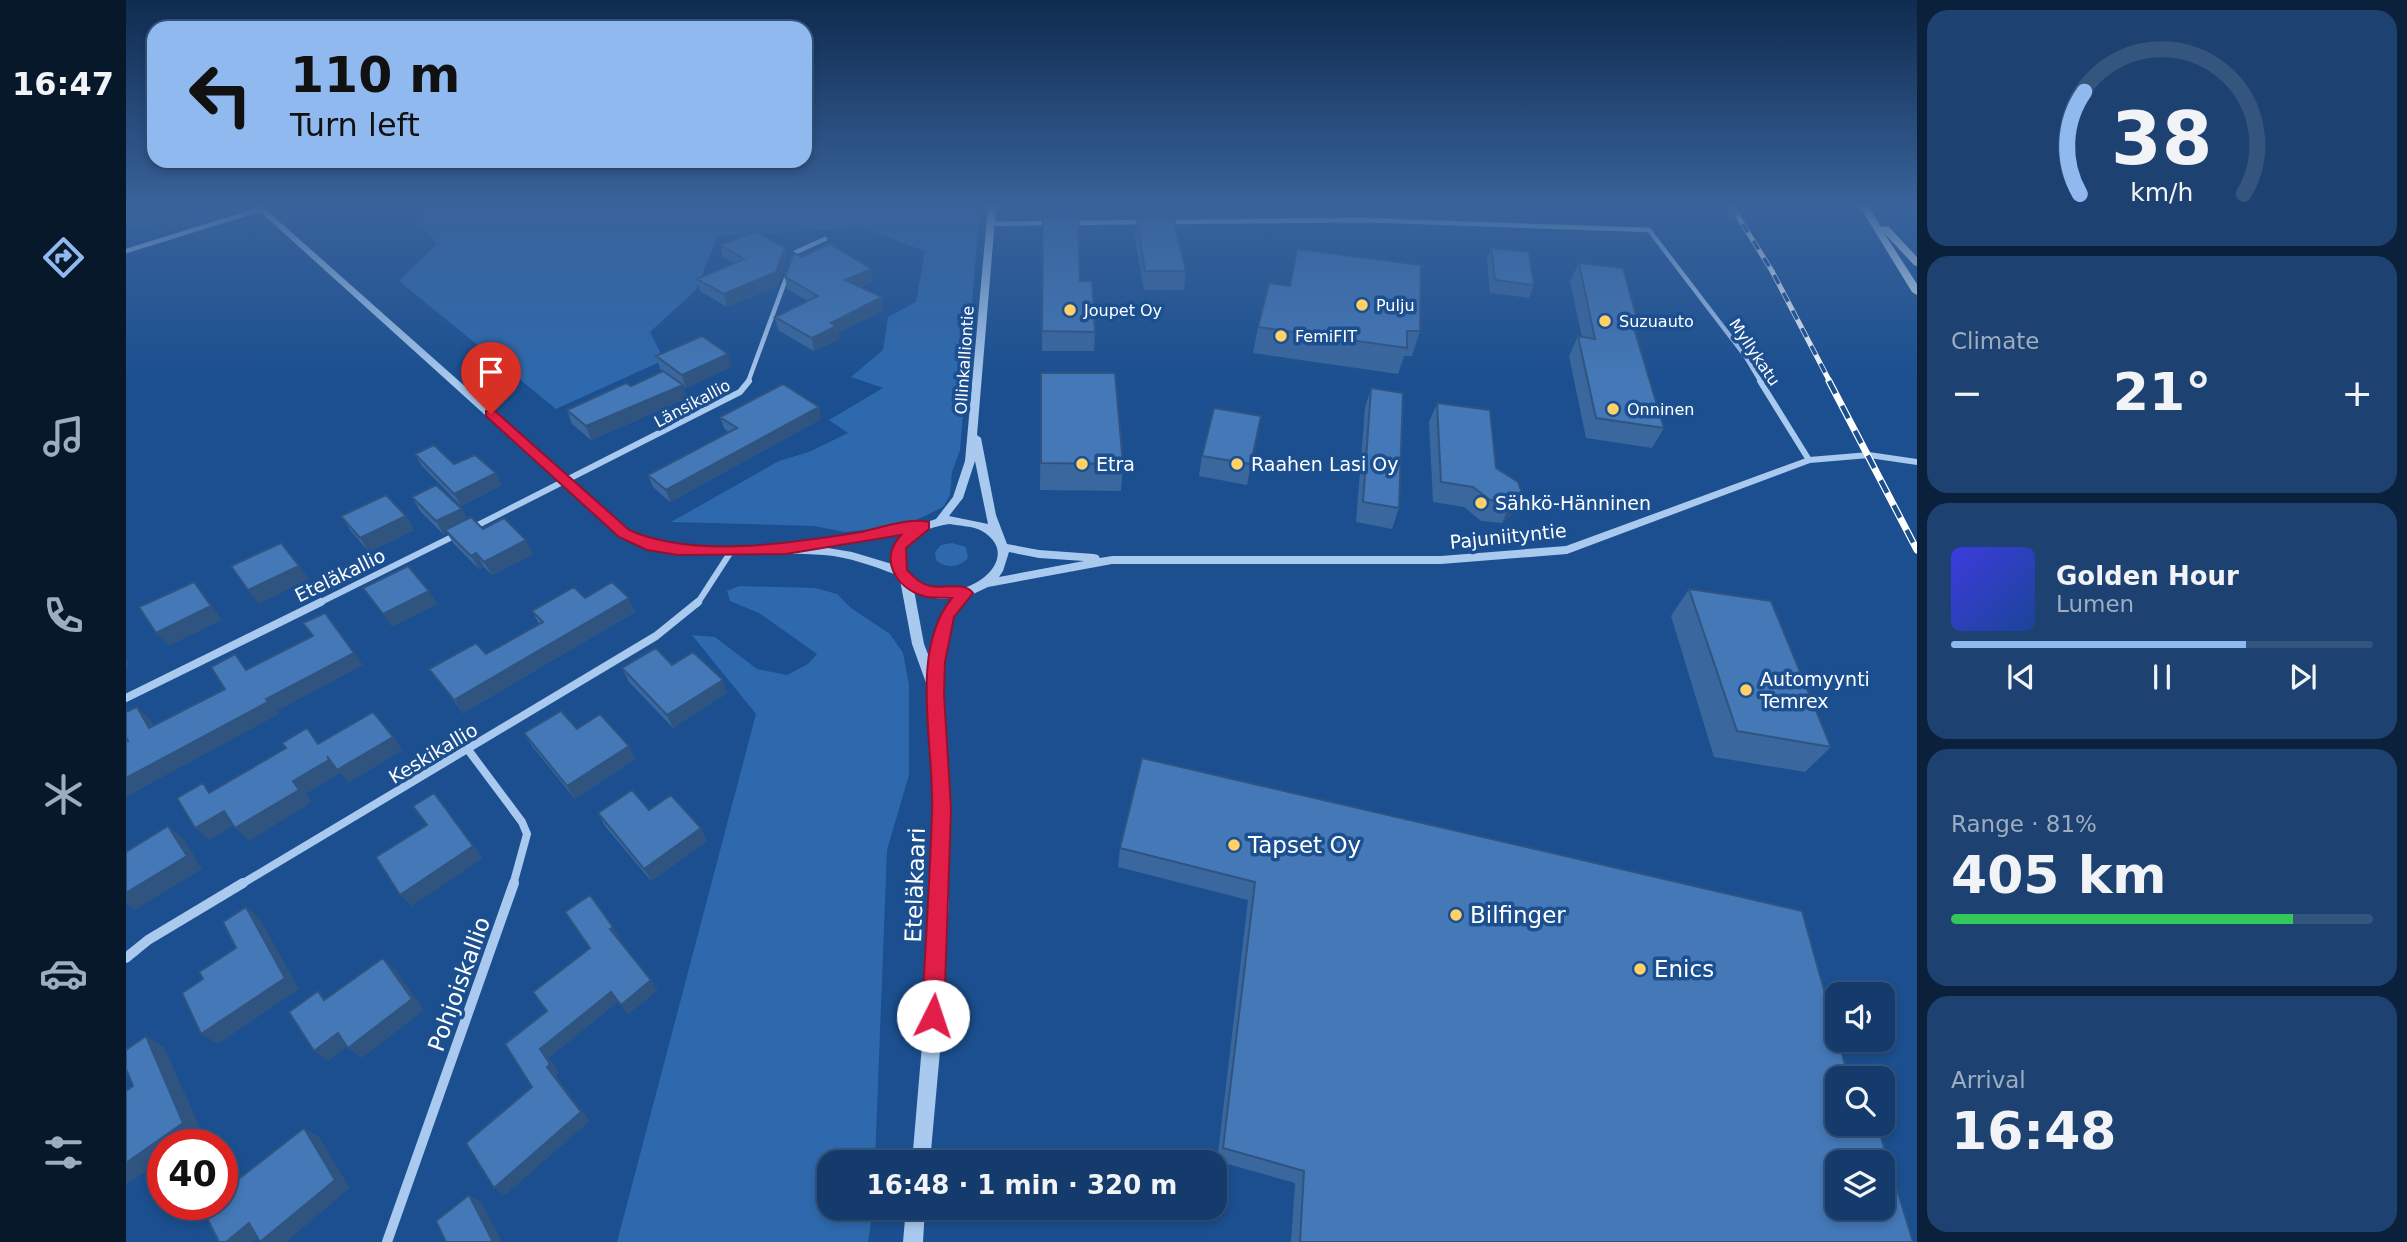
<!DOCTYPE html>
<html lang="en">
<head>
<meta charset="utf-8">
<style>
	body { margin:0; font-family:"DejaVu Sans",sans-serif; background:#1d4271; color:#f1f3f6; height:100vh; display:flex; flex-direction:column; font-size:26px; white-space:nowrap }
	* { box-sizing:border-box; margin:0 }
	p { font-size:23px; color:#9dadc1 }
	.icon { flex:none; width:38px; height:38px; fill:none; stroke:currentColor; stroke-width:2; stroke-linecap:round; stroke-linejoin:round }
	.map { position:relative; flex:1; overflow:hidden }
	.panel { display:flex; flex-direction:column; gap:10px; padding:10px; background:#0b203b; width:490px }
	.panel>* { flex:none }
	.hud { position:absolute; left:21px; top:21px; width:665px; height:147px; border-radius:21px; box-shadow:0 4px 10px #0003,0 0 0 2px #33557e; background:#90b9f0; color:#111; overflow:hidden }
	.fabs { position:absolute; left:1699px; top:982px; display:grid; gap:14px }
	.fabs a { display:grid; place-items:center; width:70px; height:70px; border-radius:14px; background:#143b6b; box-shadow:0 4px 10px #0003,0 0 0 2px #33557e; font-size:35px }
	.speed { position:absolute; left:21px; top:1129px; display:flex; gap:14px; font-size:35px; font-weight:700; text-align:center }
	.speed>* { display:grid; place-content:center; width:91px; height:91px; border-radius:50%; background:#143b6b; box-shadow:0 4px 10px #0003,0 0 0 2px #33557e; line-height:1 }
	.speed .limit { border:10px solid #d22; background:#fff; color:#111 }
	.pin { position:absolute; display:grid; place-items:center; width:60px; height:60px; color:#fff; margin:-72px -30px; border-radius:50% 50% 50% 0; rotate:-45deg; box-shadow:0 0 7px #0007 }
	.pin .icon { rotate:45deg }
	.me { position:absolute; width:77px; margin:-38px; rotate:4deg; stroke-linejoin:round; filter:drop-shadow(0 0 5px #0008) }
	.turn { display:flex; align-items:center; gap:24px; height:147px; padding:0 28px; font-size:32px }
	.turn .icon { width:91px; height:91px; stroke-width:2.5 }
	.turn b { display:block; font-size:49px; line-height:60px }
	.big { font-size:52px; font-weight:800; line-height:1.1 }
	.panel .card { flex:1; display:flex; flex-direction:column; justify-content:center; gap:10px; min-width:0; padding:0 24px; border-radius:21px; background:#1d4271 }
	.panel .dial { align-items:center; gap:0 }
	.dial svg { height:182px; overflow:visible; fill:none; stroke:#33557e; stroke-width:7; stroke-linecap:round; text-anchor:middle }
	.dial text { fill:#f1f3f6; stroke:none }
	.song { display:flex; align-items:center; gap:21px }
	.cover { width:84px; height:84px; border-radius:10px; background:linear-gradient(135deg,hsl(240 70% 55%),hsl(220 70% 35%)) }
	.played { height:7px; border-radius:4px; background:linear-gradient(90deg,#90b9f0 70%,#33557e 70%) }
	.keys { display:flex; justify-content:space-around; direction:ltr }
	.heat { display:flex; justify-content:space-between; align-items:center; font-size:38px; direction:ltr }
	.charge { height:10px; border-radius:5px; background:linear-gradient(90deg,#34c759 81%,#33557e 0) }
	.trip { position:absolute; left:691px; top:1150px; width:410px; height:70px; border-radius:21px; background:#143b6b; box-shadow:0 4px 10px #0003,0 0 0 2px #33557e; font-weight:800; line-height:70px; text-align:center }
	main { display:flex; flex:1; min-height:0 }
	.tab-bar { display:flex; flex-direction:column; width:126px; justify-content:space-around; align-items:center; background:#08182b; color:#9dadc1 }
	.tab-bar .icon { width:49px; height:49px }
	.tab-bar .active { color:#90b9f0 }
	.tab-bar b { font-size:32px; color:#f1f3f6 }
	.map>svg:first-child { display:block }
	.green { fill:#2e69ad }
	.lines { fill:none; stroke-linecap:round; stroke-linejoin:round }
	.minor-far3 { stroke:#a9c9ee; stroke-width:4.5 }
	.minor-far2 { stroke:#a9c9ee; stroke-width:6 }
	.minor-far1 { stroke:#a9c9ee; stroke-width:8 }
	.minor { stroke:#a9c9ee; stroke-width:10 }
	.tertiary { fill:#a9c9ee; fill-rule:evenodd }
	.secondary { fill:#d6e6fa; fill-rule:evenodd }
	.rail-far1-casing { stroke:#fff; stroke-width:5 }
	.rail-casing { stroke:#fff; stroke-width:7 }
	.rail-far1 { stroke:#1b4f8f; stroke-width:3.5; stroke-dasharray:10; stroke-linecap:butt }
	.rail { stroke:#1b4f8f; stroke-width:4.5; stroke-dasharray:14; stroke-linecap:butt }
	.wall { fill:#3a679d }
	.shaded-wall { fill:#305480 }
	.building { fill:#4478b7; stroke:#305480; stroke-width:2; fill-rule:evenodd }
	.route { fill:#e11d48; stroke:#92132f; stroke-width:2 }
	.poi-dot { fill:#ffd166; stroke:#1b4f8f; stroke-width:2.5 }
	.labels { text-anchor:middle; stroke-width:7; stroke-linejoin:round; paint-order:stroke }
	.far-poi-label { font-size:16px; fill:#fff; stroke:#1b4f8f; text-anchor:start }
	.far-street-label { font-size:16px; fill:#fff; stroke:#1b4f8f }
	.poi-label { font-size:19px; fill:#fff; stroke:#1b4f8f; text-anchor:start }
	.street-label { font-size:19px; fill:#fff; stroke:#1b4f8f }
	.near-poi-label { font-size:23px; fill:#fff; stroke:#1b4f8f; text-anchor:start }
	.near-street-label { font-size:23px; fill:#fff; stroke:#1b4f8f }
</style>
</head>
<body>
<main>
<nav class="tab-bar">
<b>16:47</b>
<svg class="icon active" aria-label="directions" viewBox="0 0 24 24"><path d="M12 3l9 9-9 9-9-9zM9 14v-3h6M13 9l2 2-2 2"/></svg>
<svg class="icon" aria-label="music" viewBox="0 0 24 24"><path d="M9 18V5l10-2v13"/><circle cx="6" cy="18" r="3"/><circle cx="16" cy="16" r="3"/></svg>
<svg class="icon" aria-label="phone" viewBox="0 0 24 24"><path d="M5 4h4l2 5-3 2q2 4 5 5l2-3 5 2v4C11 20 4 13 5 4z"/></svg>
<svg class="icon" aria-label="climate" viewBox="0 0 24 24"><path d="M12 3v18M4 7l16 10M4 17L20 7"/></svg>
<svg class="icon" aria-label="car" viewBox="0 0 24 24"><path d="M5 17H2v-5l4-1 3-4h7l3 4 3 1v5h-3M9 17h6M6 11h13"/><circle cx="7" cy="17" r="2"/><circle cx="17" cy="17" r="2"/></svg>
<svg class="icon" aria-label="filters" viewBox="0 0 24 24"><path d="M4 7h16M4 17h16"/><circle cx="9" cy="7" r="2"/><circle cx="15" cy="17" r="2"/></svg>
</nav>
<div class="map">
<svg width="1791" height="1242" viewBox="0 0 1791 1242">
	<rect width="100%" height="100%" fill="#1b4f8f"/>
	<!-- green -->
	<path class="green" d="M297,207H854L834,450L826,472L824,495L817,507L780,525L719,532L688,526L545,522L653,461L683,452L722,433L703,420L757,388L725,377L757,350L762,317L790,302L799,251L735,228L592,236L570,290L524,332L538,360L430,409L273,281L311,244L290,219Z
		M826,543L840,547L842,558C833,568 820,569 810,560L809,552L815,545Z
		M613,586L689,588L711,594L725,608L764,634L777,653L783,685V775L761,850L749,1162H704V1208H747L742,1242H491L630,714L566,635L589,637L631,669L661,675L682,664L691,654L633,613L604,601L601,591Z"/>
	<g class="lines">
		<!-- minor-far3 -->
		<path class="minor-far3" d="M1041,222L1237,220L1523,230L1620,357L1635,382
			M943,223L1019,222
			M865,224L925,223
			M0,251L135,209
			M666,262L670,252L699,239
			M622,382L662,273"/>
		<!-- minor-far2 -->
		<path class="minor-far2" d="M1634,381L1683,460
			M346,528L614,392L623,381
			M191,604L332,534
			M571,604L606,550"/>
		<!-- minor-far1 -->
		<path class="minor-far1" d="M0,698L195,602
			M343,751L396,822L401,834L387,885
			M114,885L530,636L572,602"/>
		<!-- minor -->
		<path class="minor" d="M0,958L22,940L117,883
			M261,1242L388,883"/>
		<!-- tertiary -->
		<path class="tertiary" d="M129,207H137L502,531C563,557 617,543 680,546L681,542L685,541L789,526L810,519L827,497L839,461L862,207H870L851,435L855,438L870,515L881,544L913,550L968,554L972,555L974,558L986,556H1315L1440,546L1683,457L1743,452L1791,459V465L1743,458L1684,463L1441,554L1315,564H986L862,587L843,596L828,614L821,633L818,654L817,698L823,807V896L816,1029L804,1162H786L805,940L808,785L804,694L786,644L774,580L771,575C747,566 723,557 698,555C625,549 564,567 494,537ZM849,461L862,524L823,516L837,498ZM824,524C834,526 847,526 856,531C905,560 828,615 787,579C781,574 777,568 777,560C776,535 804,527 824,524ZM777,534L766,553V564L726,552L696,547ZM883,552L913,558L958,561L873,577L877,571ZM788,590L812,599H827L811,627L805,662L798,644Z
			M780,1208H799L797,1242H777Z"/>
		<!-- secondary -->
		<path class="secondary" d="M1734,207H1743L1755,227L1762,226L1791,257V266L1788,265L1758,233L1791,284V295L1786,292Z"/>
		<defs>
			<path id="rail-far1" d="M1606,207L1646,271L1704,382"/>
			<path id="rail" d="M1703,381L1791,550"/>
		</defs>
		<!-- rail-far1 casing -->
		<use href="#rail-far1" class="rail-far1-casing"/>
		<!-- rail casing -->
		<use href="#rail" class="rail-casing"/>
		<!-- rail-far1 -->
		<use href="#rail-far1" class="rail-far1"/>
		<!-- rail -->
		<use href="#rail" class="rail"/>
	</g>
	<!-- wall -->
	<path class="wall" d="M0,207H84L88,214L46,226L41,221L16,228Z
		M917,219L954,281L969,332L968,351H916Z
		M1011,220L1060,271L1058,290H1018L1009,238Z
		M594,245L659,248L661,260L652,285L601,307L574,291L571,279L608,263L597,257Z
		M1365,248L1408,285L1403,298L1364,293L1361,260Z
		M675,257L747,281L734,287L757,310L712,333L713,339L688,351L652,330L649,317L682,301L661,289L659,277Z
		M1453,263L1513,326L1510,333L1538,428L1526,448L1460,438L1443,356L1452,336L1456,337L1444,281Z
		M1132,327L1294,331L1286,356H1278L1272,374L1127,353Z
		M530,356L605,367L560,388L557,386L561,398L465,440L446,424L441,410L505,386L548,379L534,369Z
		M915,373L997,464L995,491L914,490Z
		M1245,388L1273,508L1266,529L1230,522L1239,408Z
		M1311,403L1370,468L1396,493L1387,513L1376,523L1355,521L1338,507L1307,502L1303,422Z
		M1135,416L1121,485L1073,476L1076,456Z
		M594,417L695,419L544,502L527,487L522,475L603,433L598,428Z
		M289,454L328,464L376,485L335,506L296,466Z
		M286,497L336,509L341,519L357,529L407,554L366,575L358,567L353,569L327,543L321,533L318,535L294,511Z
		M215,516H280L288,530L243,552L224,530Z
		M1563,589L1705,747L1679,772L1588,757L1545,616Z
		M459,598L509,612L337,713L303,669L360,654L413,624L406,611Z
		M546,665L601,693L547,728L503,682L496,668Z
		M398,733L509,759L449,799L406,746Z
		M1016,758L1719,1065L1787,1242H1165L1169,1183L1091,1161L1122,900L992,867L994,848Z
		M523,810L575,828L581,841L525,881L479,826L472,813Z"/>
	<!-- shaded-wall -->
	<path class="shaded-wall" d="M0,207H1L12,224L0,227Z
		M20,207H32L41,221L16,228L5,212Z
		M42,207H84L88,214L46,226L35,209Z
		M659,248L661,260L652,285L601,307L598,294Z
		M746,269L747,281L721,292L719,280Z
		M756,297L757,310L712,333L713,339L688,351L686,338L705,323Z
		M602,354L605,367L560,388L556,375Z
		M557,385L561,398L465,440L460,426Z
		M693,407L695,419L544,502L540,490Z
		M370,473L376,485L335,506L328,494Z
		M1396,493L1387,513L1376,523L1385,502Z
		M336,509L343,522L319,530L321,533L318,535L310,521Z
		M280,516L288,530L243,552L234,538Z
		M400,540L407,554L366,575L358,562Z
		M350,553L358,567L353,569L345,556Z
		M173,566L183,579L133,604L122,590Z
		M68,582L79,595L96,620L43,646L30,633Z
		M303,591L312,604L266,627L257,614Z
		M503,598L509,612L337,713L328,700Z
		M199,613L237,665L151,711L153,714L0,797V778L140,699L228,653Z
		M0,659L4,665L0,667Z
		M597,680L601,693L547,728L541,715Z
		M11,707L24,719L36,740L23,728Z
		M267,737L277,750L223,783L214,773L180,794L186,802L123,841L109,828L201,756Z
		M503,746L509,759L449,799L441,786Z
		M318,806L357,858L286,906L274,895Z
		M98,811L112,823L84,840L69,828Z
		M42,826L58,839L76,869L9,910L0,903V893Z
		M575,828L581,841L525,881L518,869Z
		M120,907L134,919L173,989L92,1044L75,1034L159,978Z
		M487,927L494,937L491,940L484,929Z
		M257,958L269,969L298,1010L236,1058L222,1048Z
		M525,980L532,990L502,1015L495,1005Z
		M485,992L492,1002L423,1058L433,1073L430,1076L464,1121L379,1195L368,1188L421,1067L414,1049Z
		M212,1033L226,1043L202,1061L188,1051Z
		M20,1036L38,1047L76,1132L57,1144H37V1159L0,1185V1163Z
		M178,1128L193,1137L224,1188L160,1242H134Z
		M104,1170L121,1178L110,1181Z
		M343,1195L356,1203L376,1242H367Z
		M123,1223L141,1230L127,1242H100Z"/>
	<!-- building -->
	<path class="building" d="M1,207H20L5,212Z
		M917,219H952L954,281H966L969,332L916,331Z
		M1011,220H1048L1060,271H1019Z
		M629,231L659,248L650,272L598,294L571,279L618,259L594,245Z
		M704,244L746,269L719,280L756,297L705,323L711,326L686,338L649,317L692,296L659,277L668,253L675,257Z
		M1365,248L1403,252L1408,285L1369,280Z
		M1171,249L1295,265L1294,331H1281V348L1132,327L1143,283L1164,286Z
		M1453,263L1497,268L1513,326L1507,325L1538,428L1470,418L1452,336L1469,339Z
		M576,336L602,354L556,375L530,356Z
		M537,371L557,385L460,426L441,410L500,383L505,386Z
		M915,373H989L997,464L915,463Z
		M657,384L693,407L540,490L522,475L611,428L594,417Z
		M1245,388L1277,393L1273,508L1237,502Z
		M1311,403L1364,410L1370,468L1392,482L1396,493L1385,502L1364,500L1347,487L1315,482Z
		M1088,408L1135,416L1125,464L1076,456Z
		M308,445L328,464L349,455L370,473L328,494L289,454Z
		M310,485L336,509L310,521L286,497Z
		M260,495L280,516L234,538L215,516Z
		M345,517L357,529L378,518L400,540L358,562L350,553L345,556L319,530Z
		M155,543L173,566L122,590L105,566Z
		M282,566L303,591L257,614L237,588Z
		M68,582L85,606L30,633L13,607Z
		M486,582L503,598L328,700L303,669L350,643L360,654L417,622L406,611L448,587L459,598Z
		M1563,589L1645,601L1705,747L1611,731Z
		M199,613L228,653L140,699L142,702L0,778V742L2,741L0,737V712L11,707L23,728L99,689L85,667L109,654L120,670L187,636L177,623Z
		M530,648L546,665L567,652L597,680L541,715L496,668Z
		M435,711L451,729L474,714L503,746L441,786L398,733Z
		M247,712L267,737L211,770L201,756L203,760L167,781L173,790L109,828L98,811L69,828L51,798L77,783L83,793L160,748L156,743L181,728L192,744Z
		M1016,758L1676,911L1719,1065L1735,1069L1738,1078H1712V1124H1751L1787,1242H1174L1178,1171L1097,1148L1129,882L994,848ZM1712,1162H1757V1208H1712Z
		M506,790L523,810L545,795L575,828L518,869L472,813Z
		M308,793L347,846L274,895L250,857L301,825L287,806Z
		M42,826L61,856L0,893V852Z
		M464,895L487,927L484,929L525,980L495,1005L485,992L414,1049L424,1064L421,1067L455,1112L368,1188L340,1143L406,1087L379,1044L421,1011L407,992L464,948L439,912Z
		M120,907L159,978L75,1034L56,993L77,979L73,972L110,948L97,922Z
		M257,958L286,999L222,1048L212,1033L188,1051L163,1012L192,991L198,1000Z
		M20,1036L57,1123L0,1163V1091L7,1086L0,1069V1050Z
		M178,1128L209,1180L134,1242L123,1223L100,1242H93L74,1204H96V1175L104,1170L110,1181Z
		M343,1195L367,1242H320L310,1221Z"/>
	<!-- sky -->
	<linearGradient id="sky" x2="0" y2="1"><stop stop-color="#0f2b4f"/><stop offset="0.54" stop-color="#39639b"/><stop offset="1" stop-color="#39639b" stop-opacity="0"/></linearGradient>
	<rect width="1791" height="381" fill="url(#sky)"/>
	<!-- route -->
	<path class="route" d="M360,411H369L503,530C569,559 665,543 735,532C754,528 784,517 803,522V529L780,548L781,570C788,577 794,584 804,586C817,589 837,581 847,593L828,617L819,662L818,694L825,809L818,1016L815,1024L807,1027L799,1024L796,1016C799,948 804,880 806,812C809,748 782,651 826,598C817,597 806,599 797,596C769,587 753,559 775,535L660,554L552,555L521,550L493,537L360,416Z"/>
	<!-- markers -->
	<g class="poi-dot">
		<circle cx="1236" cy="305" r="7"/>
		<circle cx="944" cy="310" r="7"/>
		<circle cx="1479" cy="321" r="7"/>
		<circle cx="1155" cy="336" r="7"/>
		<circle cx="1487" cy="409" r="7"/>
		<circle cx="956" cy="464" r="7"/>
		<circle cx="1111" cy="464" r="7"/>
		<circle cx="1355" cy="503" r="7"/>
		<circle cx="1620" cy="690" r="7"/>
		<circle cx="1108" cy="845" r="7"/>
		<circle cx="1330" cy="915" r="7"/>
		<circle cx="1514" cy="969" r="7"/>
	</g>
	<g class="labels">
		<!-- far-poi labels -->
		<g class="far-poi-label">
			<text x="1250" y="311">Pulju</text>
			<text x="958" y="316">Joupet Oy</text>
			<text x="1493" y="327">Suzuauto</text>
			<text x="1169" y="342">FemiFIT</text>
			<text x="1501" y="415">Onninen</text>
		</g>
		<!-- far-street labels -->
		<g class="far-street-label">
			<text transform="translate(1629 352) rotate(56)" y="6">Myllykatu</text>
			<text transform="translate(838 360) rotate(-86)" y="6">Ollinkalliontie</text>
			<text transform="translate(566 403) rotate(-28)" y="6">Länsikallio</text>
		</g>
		<!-- poi labels -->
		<g class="poi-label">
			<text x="970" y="471">Etra</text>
			<text x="1125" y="471">Raahen Lasi Oy</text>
			<text x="1369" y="510">Sähkö-Hänninen</text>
			<text x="1634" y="686">Automyynti<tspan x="1634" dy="22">Temrex</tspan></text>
		</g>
		<!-- street labels -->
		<g class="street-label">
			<text transform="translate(1382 536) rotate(-6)" y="7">Pajuniityntie</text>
			<text transform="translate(214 575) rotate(-26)" y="7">Eteläkallio</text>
			<text transform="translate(307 753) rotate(-31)" y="7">Keskikallio</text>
		</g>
		<!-- near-poi labels -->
		<g class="near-poi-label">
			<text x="1122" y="853">Tapset Oy</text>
			<text x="1344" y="923">Bilfinger</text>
			<text x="1528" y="977">Enics</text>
		</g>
		<!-- near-street labels -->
		<g class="near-street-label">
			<text transform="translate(789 885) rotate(-88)" y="8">Eteläkaari</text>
			<text transform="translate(333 984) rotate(-70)" y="8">Pohjoiskallio</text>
		</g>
	</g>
</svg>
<div class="fabs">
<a><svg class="icon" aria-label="sound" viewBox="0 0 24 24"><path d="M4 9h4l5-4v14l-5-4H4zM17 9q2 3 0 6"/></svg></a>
<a><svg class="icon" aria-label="search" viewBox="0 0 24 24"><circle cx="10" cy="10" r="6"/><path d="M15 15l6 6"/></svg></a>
<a><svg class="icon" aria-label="layers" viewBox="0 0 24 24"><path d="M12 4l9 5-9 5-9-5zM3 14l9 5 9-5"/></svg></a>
</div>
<div class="speed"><div class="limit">40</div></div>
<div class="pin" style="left:365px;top:414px;background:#d93025"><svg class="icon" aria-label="arrive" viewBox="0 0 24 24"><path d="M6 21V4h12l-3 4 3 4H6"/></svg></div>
<svg class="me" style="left:807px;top:1016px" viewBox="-20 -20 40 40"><circle r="19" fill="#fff"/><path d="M0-13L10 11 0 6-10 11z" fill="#e11d48"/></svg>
<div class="trip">16:48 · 1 min · 320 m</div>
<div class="hud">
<div class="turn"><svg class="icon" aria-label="left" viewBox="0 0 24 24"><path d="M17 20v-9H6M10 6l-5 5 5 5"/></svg><div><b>110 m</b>Turn left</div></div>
</div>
</div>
<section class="panel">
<div class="card dial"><svg viewBox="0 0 100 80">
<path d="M14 69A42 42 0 1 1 86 69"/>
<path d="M14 69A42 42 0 0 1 16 24" stroke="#90b9f0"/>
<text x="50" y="56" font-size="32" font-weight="700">38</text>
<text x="50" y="72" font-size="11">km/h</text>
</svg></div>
<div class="card"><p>Climate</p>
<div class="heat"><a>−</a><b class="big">21°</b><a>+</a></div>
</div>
<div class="card">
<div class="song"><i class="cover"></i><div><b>Golden Hour</b><p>Lumen</p></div></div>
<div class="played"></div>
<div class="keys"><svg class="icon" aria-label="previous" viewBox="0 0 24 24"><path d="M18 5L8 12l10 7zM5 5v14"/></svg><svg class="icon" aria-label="pause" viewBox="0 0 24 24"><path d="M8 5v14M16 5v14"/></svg><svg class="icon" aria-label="next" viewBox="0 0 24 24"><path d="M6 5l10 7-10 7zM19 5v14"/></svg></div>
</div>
<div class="card"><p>Range · 81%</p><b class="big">405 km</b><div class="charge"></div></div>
<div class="card"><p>Arrival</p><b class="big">16:48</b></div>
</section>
</main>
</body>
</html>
